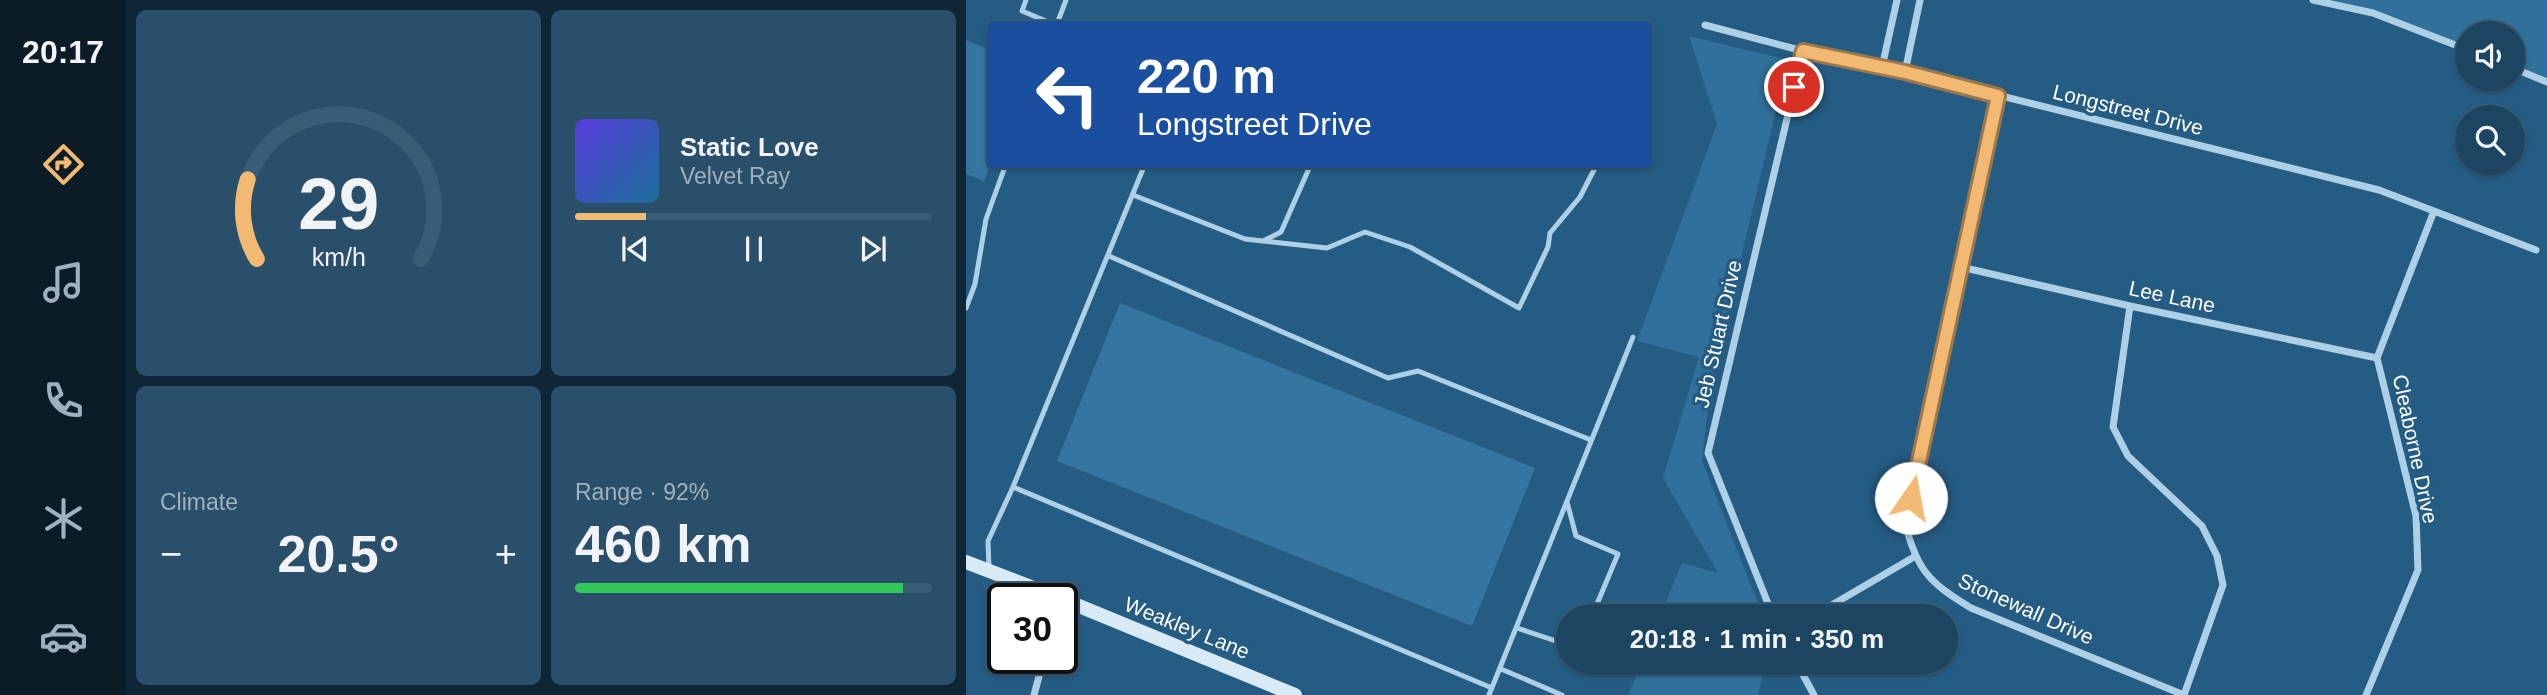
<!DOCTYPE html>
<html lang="en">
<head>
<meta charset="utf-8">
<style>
	body { margin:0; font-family:Arial,sans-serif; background:#294f6b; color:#f1f3f6; height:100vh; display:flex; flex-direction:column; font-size:26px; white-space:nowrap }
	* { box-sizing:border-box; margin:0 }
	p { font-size:23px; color:#a0b1be }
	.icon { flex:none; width:38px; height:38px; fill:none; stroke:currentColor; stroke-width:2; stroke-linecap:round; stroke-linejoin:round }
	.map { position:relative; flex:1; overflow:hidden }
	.drawer { display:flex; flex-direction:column; gap:10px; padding:10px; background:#0f2636; width:840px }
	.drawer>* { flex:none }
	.top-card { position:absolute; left:21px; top:21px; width:665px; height:147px; border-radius:7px; box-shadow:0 2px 5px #0004,0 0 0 2px #3a5d77; background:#1a4fa0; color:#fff; overflow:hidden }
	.tools { position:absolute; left:1489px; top:21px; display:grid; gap:14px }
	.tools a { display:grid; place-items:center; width:70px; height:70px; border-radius:50%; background:#1c4562; box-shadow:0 2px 5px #0004,0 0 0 2px #3a5d77; font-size:35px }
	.speed { position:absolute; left:21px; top:583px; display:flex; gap:14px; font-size:35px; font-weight:700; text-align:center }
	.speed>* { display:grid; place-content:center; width:91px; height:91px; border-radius:50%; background:#1c4562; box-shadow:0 2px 5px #0004,0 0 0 2px #3a5d77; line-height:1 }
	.speed .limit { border:4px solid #111; border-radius:10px; background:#fff; color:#111 }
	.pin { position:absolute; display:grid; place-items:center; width:60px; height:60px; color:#fff; margin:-30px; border:4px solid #fff; border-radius:50%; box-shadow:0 2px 7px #0007 }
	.me { position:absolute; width:77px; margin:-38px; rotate:12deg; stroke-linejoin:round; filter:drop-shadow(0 0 5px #0008) }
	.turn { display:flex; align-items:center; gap:24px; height:147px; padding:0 35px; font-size:32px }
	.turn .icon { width:91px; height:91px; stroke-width:2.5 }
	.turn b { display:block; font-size:49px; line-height:60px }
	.big { font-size:52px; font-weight:600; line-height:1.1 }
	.drawer .tile { flex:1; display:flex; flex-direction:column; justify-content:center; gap:10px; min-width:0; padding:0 24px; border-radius:10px; background:#294f6b }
	.drawer .dial { align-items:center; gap:0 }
	.dial svg { height:182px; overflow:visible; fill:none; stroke:#3a5d77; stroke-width:7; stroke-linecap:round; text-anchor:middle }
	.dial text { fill:#f1f3f6; stroke:none }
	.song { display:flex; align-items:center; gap:21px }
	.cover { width:84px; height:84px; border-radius:10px; background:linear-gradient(135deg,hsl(250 70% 55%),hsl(200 70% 35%)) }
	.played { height:7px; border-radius:4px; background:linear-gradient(90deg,#f1b972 20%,#3a5d77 20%) }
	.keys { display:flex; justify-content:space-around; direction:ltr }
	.heat { display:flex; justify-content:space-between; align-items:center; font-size:38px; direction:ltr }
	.charge { height:10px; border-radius:5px; background:linear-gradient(90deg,#34c759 92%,#3a5d77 0) }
	.drawer .tiles { flex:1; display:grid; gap:10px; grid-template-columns:repeat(2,1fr) }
	.trip { position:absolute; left:590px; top:604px; width:402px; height:70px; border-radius:35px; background:#1c4562; box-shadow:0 2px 5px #0004,0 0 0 2px #3a5d77; font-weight:600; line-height:70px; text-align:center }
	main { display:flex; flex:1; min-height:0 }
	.tabs { display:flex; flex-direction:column; width:126px; justify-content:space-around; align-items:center; background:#0b1c27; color:#a0b1be }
	.tabs .icon { width:49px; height:49px }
	.tabs .selected { color:#f1b972 }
	.tabs b { font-size:32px; color:#f1f3f6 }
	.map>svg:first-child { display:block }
	.green { fill:#30709a }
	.building { fill:#3675a0 }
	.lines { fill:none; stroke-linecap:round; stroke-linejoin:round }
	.lane { stroke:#aed0e7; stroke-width:5 }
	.street { stroke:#aed0e7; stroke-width:7 }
	.secondary { stroke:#d8eaf6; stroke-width:14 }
	.route-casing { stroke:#9d784a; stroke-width:18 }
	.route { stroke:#f1b972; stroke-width:12 }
	.labels { text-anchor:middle; stroke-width:7; stroke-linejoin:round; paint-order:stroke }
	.street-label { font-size:21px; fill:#fff; stroke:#255c83 }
</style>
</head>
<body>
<main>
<nav class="tabs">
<b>20:17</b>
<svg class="icon selected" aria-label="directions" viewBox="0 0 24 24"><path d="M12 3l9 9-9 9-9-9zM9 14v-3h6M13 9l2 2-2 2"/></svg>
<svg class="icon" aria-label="music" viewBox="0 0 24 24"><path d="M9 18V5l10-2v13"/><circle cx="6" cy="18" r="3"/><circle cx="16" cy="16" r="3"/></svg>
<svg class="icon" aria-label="phone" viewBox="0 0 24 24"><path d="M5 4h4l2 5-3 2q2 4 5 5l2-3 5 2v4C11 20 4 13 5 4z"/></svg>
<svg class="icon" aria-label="climate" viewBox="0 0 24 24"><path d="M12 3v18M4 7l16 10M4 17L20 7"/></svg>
<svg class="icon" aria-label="car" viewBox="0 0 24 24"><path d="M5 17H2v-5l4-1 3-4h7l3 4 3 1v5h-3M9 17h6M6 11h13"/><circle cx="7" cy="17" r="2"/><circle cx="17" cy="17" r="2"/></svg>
</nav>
<section class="drawer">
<div class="tiles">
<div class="tile dial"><svg viewBox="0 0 100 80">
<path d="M14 69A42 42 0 1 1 86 69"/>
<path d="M14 69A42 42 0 0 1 10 34" stroke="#f1b972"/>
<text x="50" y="56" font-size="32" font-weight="700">29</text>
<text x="50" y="72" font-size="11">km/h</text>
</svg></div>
<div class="tile">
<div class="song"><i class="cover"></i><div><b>Static Love</b><p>Velvet Ray</p></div></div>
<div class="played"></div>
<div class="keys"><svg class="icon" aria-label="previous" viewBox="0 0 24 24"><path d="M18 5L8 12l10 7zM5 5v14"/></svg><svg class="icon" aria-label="pause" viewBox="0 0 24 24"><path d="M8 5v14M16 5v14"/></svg><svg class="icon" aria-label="next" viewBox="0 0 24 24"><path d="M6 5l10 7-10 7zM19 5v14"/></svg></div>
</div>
<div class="tile"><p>Climate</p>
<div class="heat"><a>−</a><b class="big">20.5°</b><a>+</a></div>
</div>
<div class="tile"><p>Range · 92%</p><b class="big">460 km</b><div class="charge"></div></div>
</div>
</section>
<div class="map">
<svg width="1581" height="695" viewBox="0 0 1581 695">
	<rect width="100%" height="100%" fill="#255c83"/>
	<!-- green -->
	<path class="green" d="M1347,0H1581V83L1547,69V33H1502L1501,51L1407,13Z
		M723,36L822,60L744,388L736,461L797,616H694L716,563L752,573L697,478L733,357L671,341L751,124Z
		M676,662H800L792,695H662Z"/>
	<!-- building -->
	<path class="building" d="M0,40L24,50V165L18,181L0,174Z
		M154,303L569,468L506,626L91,461Z"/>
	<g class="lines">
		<!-- lane -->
		<path class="lane" d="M60,0L56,11L87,24
			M91,24L100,0
			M167,195L279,239L297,241L315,232L345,164
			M297,241L361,248L399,232L444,247L553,308L582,247L584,233L614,197L631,164
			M143,256L422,378L452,371L625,440
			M0,308L9,284L20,219L40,164
			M47,487L526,688
			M601,502L610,536L652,554L626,616
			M23,568L22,541L47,487L179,164
			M551,628L602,645
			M535,669L596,695
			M523,695L667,337"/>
		<!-- street -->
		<path class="street" d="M1347,0L1407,13L1502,50
			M739,25L837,51L939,72L1413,190L1570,250
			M916,67L931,0
			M1547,68L1581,82
			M939,72L954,0
			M1032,96L939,523C951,571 964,583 1005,608L1218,695
			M995,267L1164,306L1411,358
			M1164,306L1147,427L1162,456L1236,526L1251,556L1257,585L1218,695
			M807,616L742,453L837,51
			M847,616L948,557
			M830,662L848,695
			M68,695L78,658
			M1400,695L1452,570L1450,516L1411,358L1468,211"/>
		<!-- secondary -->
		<path class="secondary" d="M0,562L94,598
			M96,599L329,695"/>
	</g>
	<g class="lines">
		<defs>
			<path id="route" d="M828,87L837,51L939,72L1032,96L945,498"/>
		</defs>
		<!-- route casing -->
		<use href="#route" class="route-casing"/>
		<!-- route -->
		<use href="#route" class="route"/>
	</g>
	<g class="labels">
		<!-- street labels -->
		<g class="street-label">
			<text transform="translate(1162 110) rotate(14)" y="7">Longstreet Drive</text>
			<text transform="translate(1206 297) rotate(12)" y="7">Lee Lane</text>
			<text transform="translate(752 334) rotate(-77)" y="7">Jeb Stuart Drive</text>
			<text transform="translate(1449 449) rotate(78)" y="7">Cleaborne Drive</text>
			<text transform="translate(1060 609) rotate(24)" y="7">Stonewall Drive</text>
			<text transform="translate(221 628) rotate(22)" y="7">Weakley Lane</text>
		</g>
	</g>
</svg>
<div class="tools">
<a><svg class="icon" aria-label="sound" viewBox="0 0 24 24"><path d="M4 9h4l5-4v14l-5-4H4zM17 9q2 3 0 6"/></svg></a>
<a><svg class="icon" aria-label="search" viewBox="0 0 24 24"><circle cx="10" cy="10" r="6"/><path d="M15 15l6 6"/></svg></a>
</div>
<div class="speed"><div class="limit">30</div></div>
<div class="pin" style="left:828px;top:87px;background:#d93025"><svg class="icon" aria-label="arrive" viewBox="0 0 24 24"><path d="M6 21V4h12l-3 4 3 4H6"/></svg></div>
<svg class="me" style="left:945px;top:498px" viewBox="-20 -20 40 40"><circle r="19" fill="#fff"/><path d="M0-13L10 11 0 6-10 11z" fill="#f1b972"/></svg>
<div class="trip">20:18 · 1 min · 350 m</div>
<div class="top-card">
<div class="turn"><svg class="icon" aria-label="left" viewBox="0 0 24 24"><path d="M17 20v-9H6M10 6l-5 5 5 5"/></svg><div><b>220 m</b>Longstreet Drive</div></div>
</div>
</div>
</main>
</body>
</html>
